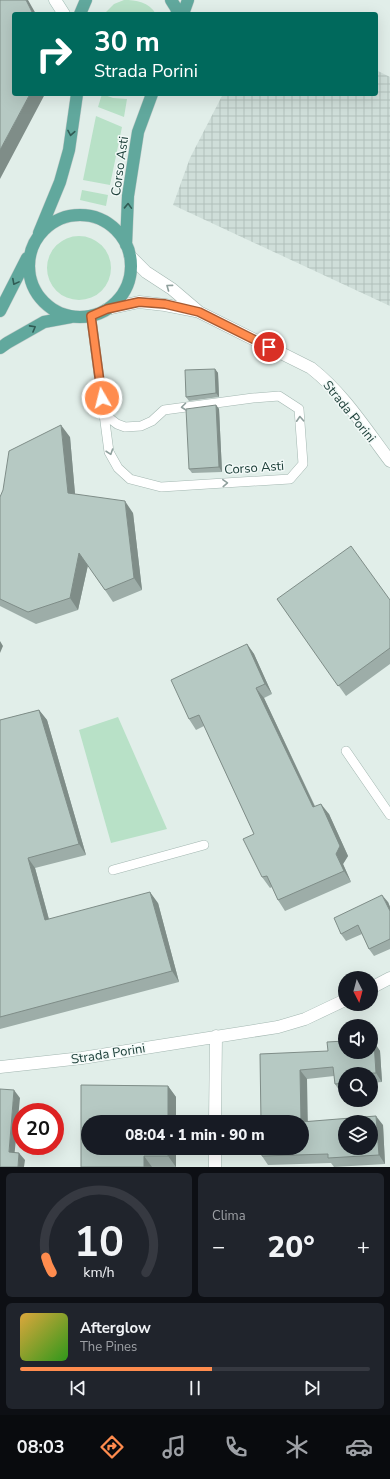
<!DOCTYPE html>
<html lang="it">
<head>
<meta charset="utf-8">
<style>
	body { margin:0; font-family:"Nunito Sans",sans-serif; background:#20242c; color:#f1f3f6; height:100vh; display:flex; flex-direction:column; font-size:15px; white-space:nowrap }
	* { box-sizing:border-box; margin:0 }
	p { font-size:13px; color:#9ea1a6 }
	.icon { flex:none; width:22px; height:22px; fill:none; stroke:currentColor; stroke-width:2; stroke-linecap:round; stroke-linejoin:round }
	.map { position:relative; height:1167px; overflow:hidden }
	.drawer { display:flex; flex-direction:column; gap:6px; padding:6px; background:#0d0f14; flex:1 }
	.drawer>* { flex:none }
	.hud { position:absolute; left:12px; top:12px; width:366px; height:84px; border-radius:4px; box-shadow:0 4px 16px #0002; background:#00695c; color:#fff; overflow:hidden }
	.needle { width:26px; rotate:174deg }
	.controls { position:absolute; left:338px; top:971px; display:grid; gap:8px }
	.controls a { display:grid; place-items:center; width:40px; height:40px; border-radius:50%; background:#171b24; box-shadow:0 4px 16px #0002; font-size:20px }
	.speed { position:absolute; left:12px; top:1103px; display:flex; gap:8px; font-size:20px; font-weight:700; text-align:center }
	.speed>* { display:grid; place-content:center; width:52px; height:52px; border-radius:50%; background:#171b24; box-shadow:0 4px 16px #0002; line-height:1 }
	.speed .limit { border:6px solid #d22; background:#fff; color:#111 }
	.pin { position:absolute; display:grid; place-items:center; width:34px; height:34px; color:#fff; margin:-17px; border:2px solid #fff; border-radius:50%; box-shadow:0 1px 4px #0007 }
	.me { position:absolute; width:44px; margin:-22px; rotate:352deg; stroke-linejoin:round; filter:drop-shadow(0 0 3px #0008) }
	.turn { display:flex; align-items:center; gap:14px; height:84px; padding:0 16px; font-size:18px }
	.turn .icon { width:52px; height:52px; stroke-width:2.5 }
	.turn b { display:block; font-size:28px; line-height:34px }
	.big { font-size:30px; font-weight:800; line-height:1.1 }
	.drawer .card { flex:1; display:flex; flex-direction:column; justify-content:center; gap:6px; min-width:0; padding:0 14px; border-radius:6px; background:#20242c }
	.drawer .dial { align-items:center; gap:0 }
	.dial svg { height:104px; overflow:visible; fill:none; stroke:#363941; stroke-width:7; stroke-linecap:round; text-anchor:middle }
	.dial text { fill:#f1f3f6; stroke:none }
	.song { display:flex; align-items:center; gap:12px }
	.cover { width:48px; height:48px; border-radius:6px; background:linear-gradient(135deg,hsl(40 70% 55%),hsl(110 70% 35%)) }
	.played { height:4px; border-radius:2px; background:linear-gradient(90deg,#ff8c4e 55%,#363941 55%) }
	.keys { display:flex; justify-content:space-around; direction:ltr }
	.heat { display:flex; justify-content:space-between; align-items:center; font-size:22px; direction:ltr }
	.drawer .tiles { flex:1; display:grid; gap:6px; grid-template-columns:1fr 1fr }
	.card:last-child { grid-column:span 2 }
	.trip { position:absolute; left:81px; top:1115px; width:228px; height:40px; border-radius:20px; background:#171b24; box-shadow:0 4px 16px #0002; font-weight:800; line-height:40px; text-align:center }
	.dock { display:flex; height:64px; justify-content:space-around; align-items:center; background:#090b0e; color:#9ea1a6 }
	.dock .icon { width:28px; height:28px }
	.dock .current { color:#ff8c4e }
	.dock b { font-size:18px; color:#f1f3f6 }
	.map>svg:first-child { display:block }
	.industrial { fill:url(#industrial-grid) }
	.grass { fill:#b8e1c7 }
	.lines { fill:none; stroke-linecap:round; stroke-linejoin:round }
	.lane-casing { stroke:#a3b7b1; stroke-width:10 }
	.street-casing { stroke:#a3b7b1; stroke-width:13 }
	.secondary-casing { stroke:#9ebbb3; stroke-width:13 }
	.primary-casing { stroke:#c0cac8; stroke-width:13 }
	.lane { stroke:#fff; stroke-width:9 }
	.street { stroke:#fff; stroke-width:12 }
	.secondary { stroke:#fff; stroke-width:12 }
	.primary { stroke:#61a89d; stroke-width:12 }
	.wall { fill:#9dada8 }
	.shaded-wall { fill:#7f8d88 }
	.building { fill:#b6c9c3; stroke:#7f8d88; fill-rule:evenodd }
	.oneway { stroke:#305b54 }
	.oneway2 { stroke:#8fa09d }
	.route-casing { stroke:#a65b33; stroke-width:10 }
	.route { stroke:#ff8c4e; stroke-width:7 }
	.labels { text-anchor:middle; stroke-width:3; stroke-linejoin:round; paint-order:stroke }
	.street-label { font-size:13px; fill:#1f413b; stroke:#f2f9f7 }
</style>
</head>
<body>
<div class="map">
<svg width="390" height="1167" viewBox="0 0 390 1167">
	<defs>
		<pattern id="industrial-grid" width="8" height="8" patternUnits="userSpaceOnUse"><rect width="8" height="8" fill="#cfded9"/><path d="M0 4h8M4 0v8" fill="none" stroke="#b1c0bb"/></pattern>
	</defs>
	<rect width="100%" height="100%" fill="#e1eee9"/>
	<!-- industrial -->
	<path class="industrial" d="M376,70L390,77V306L173,205L190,158L223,94H376Z"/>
	<!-- grass -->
	<path class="grass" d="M124,0C136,0 149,2 156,14H104L114,4Z
		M102,94L113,98L127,99L124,117L98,107Z
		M96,116L122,127L110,185L83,180Z
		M82,190L108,195L106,206L80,200Z
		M47 268a32 32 0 1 1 64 0a32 32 0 1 1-64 0Z
		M118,717L167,829L111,843L79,730Z"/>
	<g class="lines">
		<defs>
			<path id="lane" d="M91,316L109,452L118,468L130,479L161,487L290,479L303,464L299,409L279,396L253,398L164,410L152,421L141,426L125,427L117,424L104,414
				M346,751L390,815
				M113,870L204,845"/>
			<path id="street" d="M130,256L146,272L172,289L199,312L311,368C343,393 365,428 390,461
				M107,309L139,302L165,305L196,311
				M371,988L390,978
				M0,1067L82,1058L278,1027L305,1019L345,1000
				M215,1122L216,1036
				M215,1167V1148"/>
			<path id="secondary" d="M55,0L64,14"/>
			<path id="primary" d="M171,0L176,8L178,14
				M80,14L86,0
				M183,14L188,0
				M29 266a51 51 0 1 1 102 0a51 51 0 1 1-102 0Z
				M39,233L60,182L69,150L77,94
				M126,245L128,196L138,132L152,94
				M0,311L27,258
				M0,348L7,343L44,322L71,317"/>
		</defs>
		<!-- lane casing -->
		<use href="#lane" class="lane-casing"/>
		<!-- street casing -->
		<use href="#street" class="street-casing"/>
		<!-- secondary casing -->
		<use href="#secondary" class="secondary-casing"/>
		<!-- primary casing -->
		<use href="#primary" class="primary-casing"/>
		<!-- lane -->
		<use href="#lane" class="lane"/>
		<!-- street -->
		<use href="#street" class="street"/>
		<!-- secondary -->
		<use href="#secondary" class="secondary"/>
		<!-- primary -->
		<use href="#primary" class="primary"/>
	</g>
	<!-- wall -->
	<path class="wall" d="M215,369L218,373L219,397L189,401L186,397Z
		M216,405L219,409L222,472L192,473L189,469Z
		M70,437L75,494L133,513L142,590L113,602L88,565L78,610L36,624L0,606V497Z
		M277,599L390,600V664L346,696Z
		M247,644L254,654L272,694L264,698L315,806L329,814L348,856L343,864L351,882L285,911L278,900L272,887L270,888L262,877L254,834L204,726L196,730L189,719Z
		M39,710L47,720L86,855L35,868L49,919L158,903L179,982L0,1029V720Z
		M388,902L390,907V949L374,956L369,949L362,934L346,941L341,934Z
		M374,1042L380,1051L382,1082L371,1083V1074H345V1093H341L335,1084L334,1076L307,1079V1121L383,1125L385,1164L334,1167L331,1163L268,1165L262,1156L260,1054L345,1052Z
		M81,1085L168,1086L176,1097V1122H88V1148H176V1167H81Z"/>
	<!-- shaded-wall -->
	<path class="shaded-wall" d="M26,0H28L36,14H33Z
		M30,94H45L0,179V150Z
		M215,369L218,373L219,397L216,393Z
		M216,405L219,409L222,472L219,467Z
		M61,425L70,437L76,505L68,493Z
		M125,501L133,513L142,590L134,578Z
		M79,553L88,565L78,610L70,598Z
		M0,641L3,646L0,653Z
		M247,644L254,654L272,694L265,684Z
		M256,688L264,698L320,818L313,807Z
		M39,710L47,720L86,855L79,844Z
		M321,804L329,814L348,856L343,864L351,882L344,871L336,854Z
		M28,858L35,868L52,931L45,920Z
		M150,892L158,903L179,982L172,971Z
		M382,895L388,902L390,907V911Z
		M374,1042L380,1051L382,1082L376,1073Z
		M300,1070L307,1079L308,1131L301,1122Z
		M168,1086L176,1097V1122H168Z
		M14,1090L20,1098L14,1159L9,1152Z
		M376,1116L383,1125L385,1164L379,1155Z
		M168,1148H176V1167L168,1156Z
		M19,1153L25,1160L24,1167H18Z
		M144,1156L152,1167H144Z"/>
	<!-- building -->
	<path class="building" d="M0,0H26L33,14H14V94H30L0,150Z
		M215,369L216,393L186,397L185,370Z
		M216,405L219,467L189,469L186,409Z
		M61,425L68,493L125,501L134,578L105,590L79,553L70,598L28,612L0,599V497L3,490L9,451Z
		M351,546L390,600V648L338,686L277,599Z
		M247,644L265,684L256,688L313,807L321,804L340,846L336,854L344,871L278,900L267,876L262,877L243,839L254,834L199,715L189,719L171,680Z
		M39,710L79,844L28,858L45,920L150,892L172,971L0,1017V720Z
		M382,895L390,911V939L369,949L358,925L341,934L334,918Z
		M345,1041V1052H371V1042H374L376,1073L345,1074V1083L335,1084L333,1067L300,1070L301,1122L376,1116L379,1155L328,1158V1154L262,1156L261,1148H302V1122H261L260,1054L328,1051L327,1042ZM345,1122H371V1148H345Z
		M81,1085L168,1086V1122H88V1148H168V1156H144V1167H81Z
		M0,1089L14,1090L9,1152L19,1153L18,1167H0Z"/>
	<!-- one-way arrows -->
	<defs><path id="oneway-chevron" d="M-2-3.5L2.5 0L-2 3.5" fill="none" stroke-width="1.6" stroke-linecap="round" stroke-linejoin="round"/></defs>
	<g class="oneway">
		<use href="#oneway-chevron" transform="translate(71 133) rotate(100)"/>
		<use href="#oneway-chevron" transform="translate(128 206) rotate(-88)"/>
		<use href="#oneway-chevron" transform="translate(15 282) rotate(118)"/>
		<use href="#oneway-chevron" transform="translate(33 328) rotate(-29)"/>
	</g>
	<g class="oneway2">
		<use href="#oneway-chevron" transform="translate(169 287) rotate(-144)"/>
		<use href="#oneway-chevron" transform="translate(184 407) rotate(173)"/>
		<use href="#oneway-chevron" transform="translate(300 419) rotate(-93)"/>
		<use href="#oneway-chevron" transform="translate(110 452) rotate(71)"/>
		<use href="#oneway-chevron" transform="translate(225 483) rotate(-3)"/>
	</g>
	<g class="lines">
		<defs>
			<path id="route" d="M102,398L91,316L107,309L139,302L165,304L199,312L269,347"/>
		</defs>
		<!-- route casing -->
		<use href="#route" class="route-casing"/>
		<!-- route -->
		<use href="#route" class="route"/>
	</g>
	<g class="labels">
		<!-- street labels -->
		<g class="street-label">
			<text transform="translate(119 166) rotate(-82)" y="5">Corso Asti</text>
			<text transform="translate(350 411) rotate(51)" y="5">Strada Porini</text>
			<text transform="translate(254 467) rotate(-4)" y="5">Corso Asti</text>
			<text transform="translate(108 1053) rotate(-9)" y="5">Strada Porini</text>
		</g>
	</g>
</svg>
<div class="controls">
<a><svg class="needle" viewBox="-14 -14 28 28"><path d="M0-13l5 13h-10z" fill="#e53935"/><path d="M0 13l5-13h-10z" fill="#9ea1a6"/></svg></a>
<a><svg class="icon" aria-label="sound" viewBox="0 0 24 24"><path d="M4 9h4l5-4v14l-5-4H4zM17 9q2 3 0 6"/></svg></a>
<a><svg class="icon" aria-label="search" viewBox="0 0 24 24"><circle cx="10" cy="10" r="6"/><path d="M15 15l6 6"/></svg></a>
<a><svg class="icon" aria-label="layers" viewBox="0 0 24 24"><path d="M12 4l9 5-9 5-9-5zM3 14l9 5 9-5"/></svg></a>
</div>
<div class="speed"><div class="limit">20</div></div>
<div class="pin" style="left:269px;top:347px;background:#d93025"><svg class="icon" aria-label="arrive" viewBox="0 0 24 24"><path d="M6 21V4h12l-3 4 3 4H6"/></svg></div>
<svg class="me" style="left:102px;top:398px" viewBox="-20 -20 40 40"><circle r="17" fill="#ff8c4e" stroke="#fff" stroke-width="3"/><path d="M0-11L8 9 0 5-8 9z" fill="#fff"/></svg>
<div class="trip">08:04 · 1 min · 90 m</div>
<div class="hud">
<div class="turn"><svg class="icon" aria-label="right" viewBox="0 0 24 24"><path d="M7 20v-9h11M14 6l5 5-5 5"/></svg><div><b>30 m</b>Strada Porini</div></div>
</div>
</div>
<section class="drawer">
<div class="tiles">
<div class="card dial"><svg viewBox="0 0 100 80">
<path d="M14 69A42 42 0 1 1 86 69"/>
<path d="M14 69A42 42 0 0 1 9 57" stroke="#ff8c4e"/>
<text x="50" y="56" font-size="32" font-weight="700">10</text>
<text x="50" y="72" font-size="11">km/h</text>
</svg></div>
<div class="card"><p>Clima</p>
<div class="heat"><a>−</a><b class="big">20°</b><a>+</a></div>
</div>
<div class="card">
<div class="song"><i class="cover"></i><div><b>Afterglow</b><p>The Pines</p></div></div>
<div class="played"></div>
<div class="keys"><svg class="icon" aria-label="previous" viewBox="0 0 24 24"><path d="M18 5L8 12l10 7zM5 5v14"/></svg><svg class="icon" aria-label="pause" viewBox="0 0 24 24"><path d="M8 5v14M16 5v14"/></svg><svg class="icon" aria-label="next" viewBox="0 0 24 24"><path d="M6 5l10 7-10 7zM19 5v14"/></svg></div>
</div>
</div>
</section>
<nav class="dock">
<b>08:03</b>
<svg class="icon current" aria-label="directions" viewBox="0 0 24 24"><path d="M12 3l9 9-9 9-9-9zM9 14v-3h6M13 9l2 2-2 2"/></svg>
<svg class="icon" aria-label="music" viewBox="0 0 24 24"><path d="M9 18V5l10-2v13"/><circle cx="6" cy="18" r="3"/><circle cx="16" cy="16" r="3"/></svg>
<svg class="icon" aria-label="phone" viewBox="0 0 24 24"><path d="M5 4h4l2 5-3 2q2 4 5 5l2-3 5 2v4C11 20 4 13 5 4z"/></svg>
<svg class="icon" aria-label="climate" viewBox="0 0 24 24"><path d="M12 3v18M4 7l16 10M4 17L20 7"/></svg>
<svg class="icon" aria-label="car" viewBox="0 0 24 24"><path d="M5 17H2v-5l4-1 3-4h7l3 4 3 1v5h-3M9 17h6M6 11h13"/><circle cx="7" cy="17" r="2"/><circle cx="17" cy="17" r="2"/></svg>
</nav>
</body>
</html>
